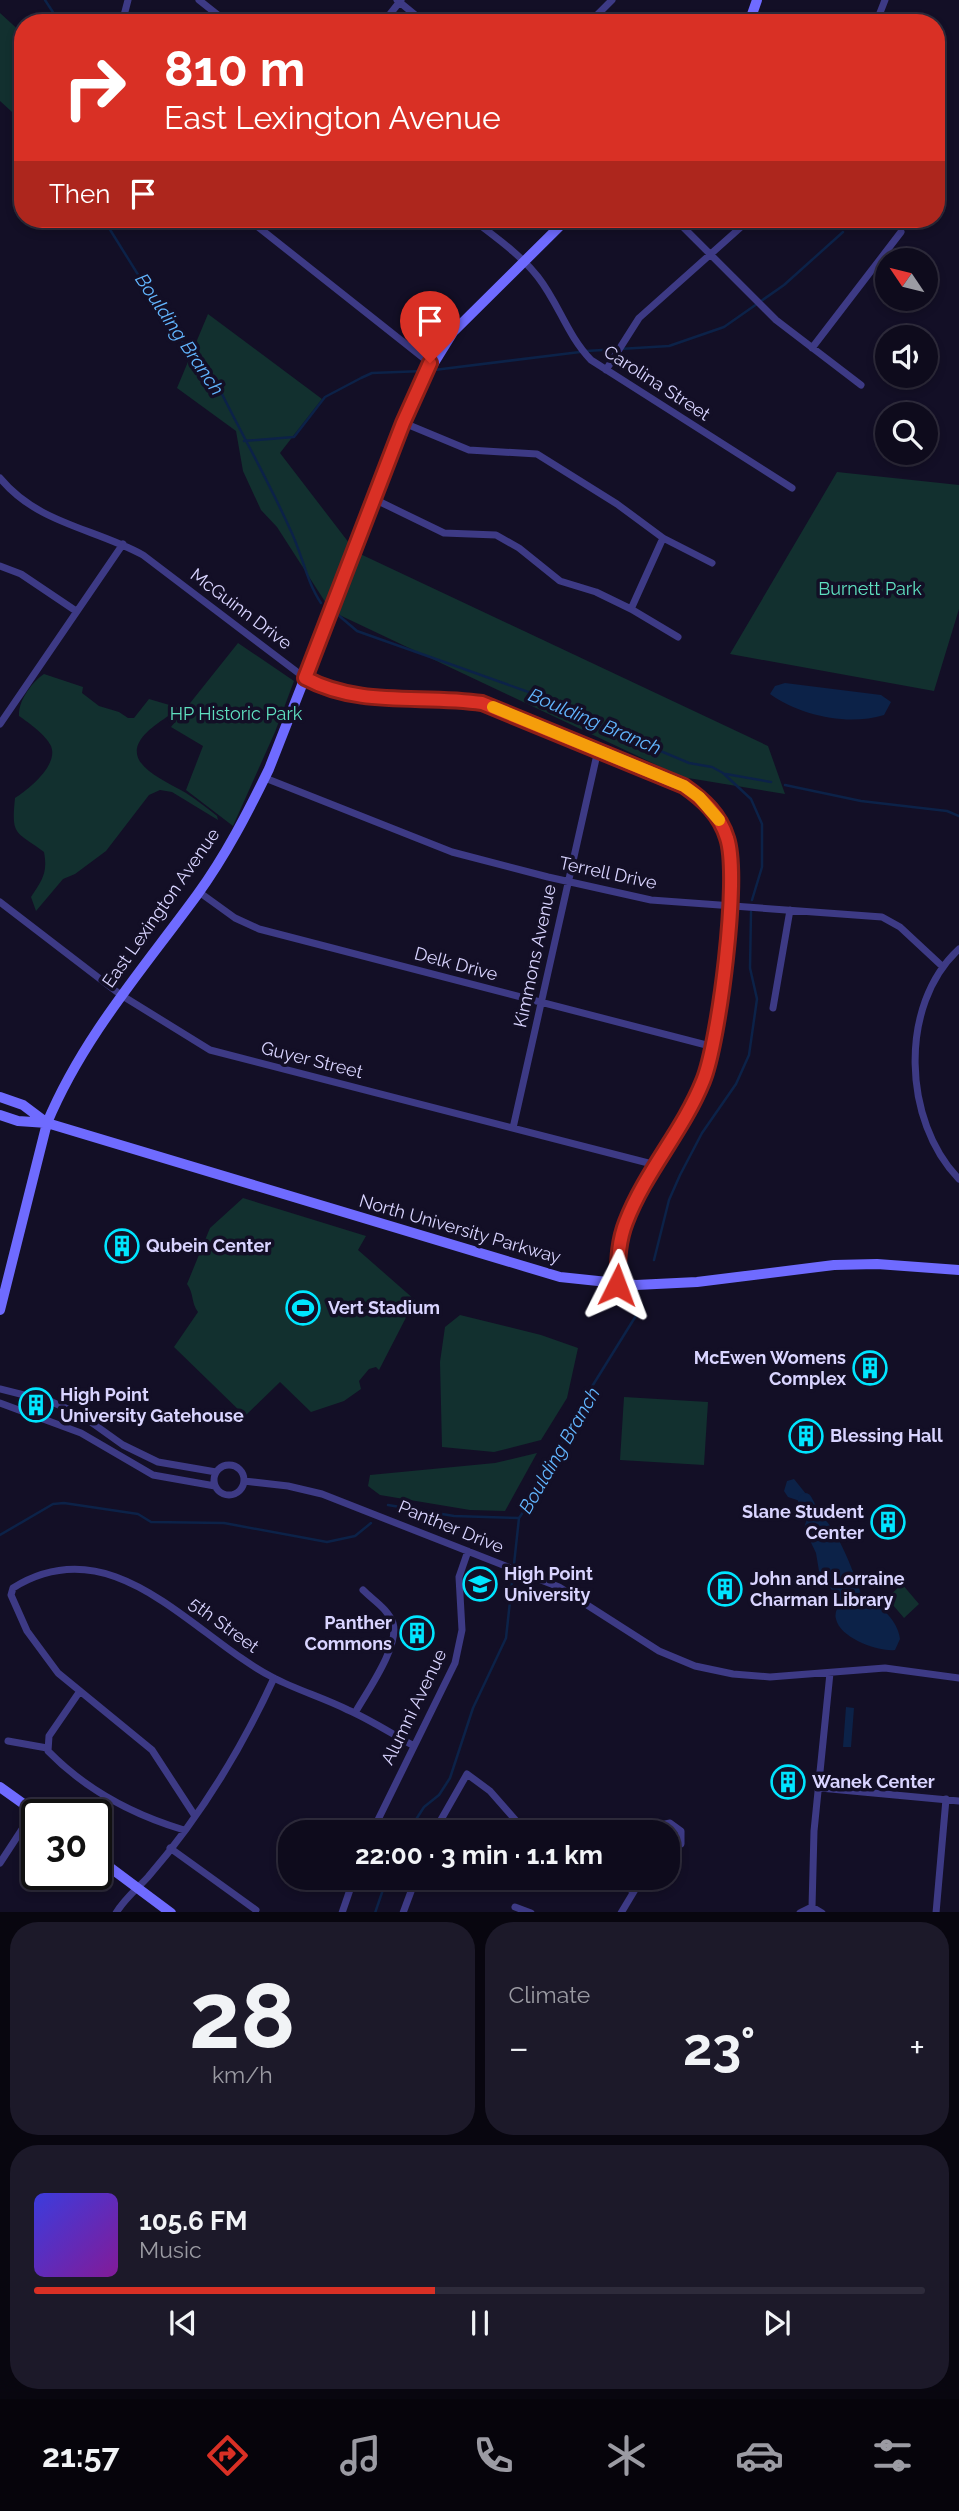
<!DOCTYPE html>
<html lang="en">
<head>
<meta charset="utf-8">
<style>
	body { margin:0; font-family:Raleway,sans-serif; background:#1c1929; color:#f1f3f6; height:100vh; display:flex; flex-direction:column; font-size:26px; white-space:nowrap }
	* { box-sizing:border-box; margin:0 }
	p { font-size:23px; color:#9b9ba3 }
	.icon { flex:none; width:38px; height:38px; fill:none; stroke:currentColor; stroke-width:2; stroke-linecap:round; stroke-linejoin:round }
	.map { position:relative; height:1912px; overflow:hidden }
	.drawer { display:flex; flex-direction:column; gap:10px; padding:10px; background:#08060f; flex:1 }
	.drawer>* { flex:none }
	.hud { position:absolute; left:14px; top:14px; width:931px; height:214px; border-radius:28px; box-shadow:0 4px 10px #0003,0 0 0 2px #2e2b3b; background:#d93025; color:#fff; overflow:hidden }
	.needle { width:46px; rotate:305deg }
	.buttons { position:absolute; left:875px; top:248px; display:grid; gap:14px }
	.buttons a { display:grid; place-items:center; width:63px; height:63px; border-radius:50%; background:#0e0b1c; box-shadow:0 4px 10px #0003,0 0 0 2px #2e2b3b; font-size:35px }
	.speed { position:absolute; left:21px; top:1799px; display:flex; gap:14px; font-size:35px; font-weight:700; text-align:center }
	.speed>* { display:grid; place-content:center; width:91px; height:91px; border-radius:50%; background:#0e0b1c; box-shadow:0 4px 10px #0003,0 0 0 2px #2e2b3b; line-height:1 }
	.speed .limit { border:4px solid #111; border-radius:10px; background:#fff; color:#111 }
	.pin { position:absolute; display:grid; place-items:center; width:60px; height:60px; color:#fff; margin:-72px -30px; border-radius:50% 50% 50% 0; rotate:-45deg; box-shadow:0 0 7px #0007 }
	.pin .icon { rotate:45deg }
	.me { position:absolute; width:77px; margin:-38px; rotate:3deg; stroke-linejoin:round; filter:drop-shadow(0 0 5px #0008) }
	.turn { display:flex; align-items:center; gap:24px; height:147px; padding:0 35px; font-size:32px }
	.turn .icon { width:91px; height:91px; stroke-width:2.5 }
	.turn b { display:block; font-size:49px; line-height:60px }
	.then { display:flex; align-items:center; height:66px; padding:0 35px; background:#0003; gap:14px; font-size:26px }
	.big { font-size:52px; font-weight:700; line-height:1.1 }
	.drawer .widget { flex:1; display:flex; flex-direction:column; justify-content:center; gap:10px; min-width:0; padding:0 24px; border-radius:28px; background:#1c1929 }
	.drawer .dial { align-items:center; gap:0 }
	.dial b { font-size:91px; line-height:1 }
	.song { display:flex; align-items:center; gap:21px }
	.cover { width:84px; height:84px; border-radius:10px; background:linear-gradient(135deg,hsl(240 70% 55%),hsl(290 70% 35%)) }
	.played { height:7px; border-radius:4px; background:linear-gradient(90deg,#d93025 45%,#2e2b3b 45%) }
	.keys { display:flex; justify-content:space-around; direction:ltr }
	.heat { display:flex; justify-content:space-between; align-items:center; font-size:38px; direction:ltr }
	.drawer .tiles { flex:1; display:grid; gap:10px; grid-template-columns:1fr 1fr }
	.widget:last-child { grid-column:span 2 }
	.trip { position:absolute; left:278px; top:1820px; width:402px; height:70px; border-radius:28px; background:#0e0b1c; box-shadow:0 4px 10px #0003,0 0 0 2px #2e2b3b; font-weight:700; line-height:70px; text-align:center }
	.dock { display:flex; height:112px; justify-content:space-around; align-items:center; background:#06040b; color:#9b9ba3 }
	.dock .icon { width:49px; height:49px }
	.dock .on { color:#d93025 }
	.dock b { font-size:32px; color:#f1f3f6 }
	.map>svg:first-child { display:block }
	.green { fill:#12302f }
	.water { fill:#0c2248 }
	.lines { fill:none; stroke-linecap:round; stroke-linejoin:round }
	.stream { stroke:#0c2248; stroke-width:2.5 }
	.river { stroke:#0c2248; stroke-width:14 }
	.street { stroke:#3d3a85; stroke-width:7 }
	.secondary { stroke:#6f6bff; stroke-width:10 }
	.route-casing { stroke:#8d1f18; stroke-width:18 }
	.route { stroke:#d93025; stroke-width:12 }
	.slow { stroke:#f59e0b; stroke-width:12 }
	.labels { text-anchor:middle; stroke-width:7; stroke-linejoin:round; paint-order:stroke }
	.street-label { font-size:18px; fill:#d9d4ff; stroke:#130f26 }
	.park-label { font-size:18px; fill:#5fe0c0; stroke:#130f26 }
	.poi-label { font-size:18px; font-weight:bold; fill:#d9d4ff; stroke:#130f26; text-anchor:start }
	.water-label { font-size:19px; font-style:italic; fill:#62b6ff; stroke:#130f26 }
</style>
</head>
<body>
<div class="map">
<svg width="959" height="1913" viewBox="0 0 959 1913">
	<rect width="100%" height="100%" fill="#130f26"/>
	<!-- green -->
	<path class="green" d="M0,13L23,34V122L0,101Z
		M208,314L322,399L280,453L356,552L768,746L785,794L682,777L331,611L277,527L261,510L243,471L236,431L177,388Z
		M837,472L959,485V609L934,691L730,654Z
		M238,643L294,681L275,732L233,826L186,790L203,746L171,727Z
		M44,674L83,687L82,693L99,706L119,712L128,718H134L149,699L183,709C177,712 170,714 164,719C107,756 152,774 186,793C197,800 207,808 217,816L218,820L172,792L160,790L149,795L106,851L75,874L63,879L36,911L31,897C42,880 48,873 44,852C16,831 11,837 15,798C28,790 59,765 51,746C46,735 29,723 19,716C18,701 32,682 44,674Z
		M243,1198L366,1236L358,1250L415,1300L379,1370L376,1367L369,1369L359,1381L361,1389L344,1401L311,1412L280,1382L245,1416L174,1347L198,1312C191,1303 194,1293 187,1284L210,1228Z
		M460,1315L541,1335L578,1348L567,1398L541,1440L494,1452L442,1447L440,1362L445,1327Z
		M624,1397L708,1402L704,1465L620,1460Z
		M537,1453L505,1511L470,1510L380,1495L368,1486L370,1475L495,1463Z
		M902,1584L919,1604L904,1618L887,1598Z"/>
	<!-- water -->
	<path class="water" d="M785,683L881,695L891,702L884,715C848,726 801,716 770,694L775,686Z
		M794,1479L806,1494L803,1502L788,1497L784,1491L787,1481Z
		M817,1514C835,1520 855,1576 861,1594C877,1603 898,1619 900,1639L895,1650C878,1652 840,1638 836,1619C834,1613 838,1607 840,1602L819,1571L816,1553L804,1528L807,1519Z
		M846,1707L854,1708L851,1747H843Z"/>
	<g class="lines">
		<!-- stream -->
		<path class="stream" d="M45,0L60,23
			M107,219L109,228L175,334L206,367L217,384C241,433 268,480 290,529C302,553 306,581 321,603
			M586,351L669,346L724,327L784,285L843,232
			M434,370L580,352
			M244,441L294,437L325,397L361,378L372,373L424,371
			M337,614L357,631L551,700L608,729L689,763L712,767L723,773L751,799L762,824V867L752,900
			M726,774L771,782
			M785,785L861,801L947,811L959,816
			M654,1260L669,1200L680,1175L702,1133L736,1084L749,1055L757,999L750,968L751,912
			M388,1505L454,1516L519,1518
			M0,1535L53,1504L64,1503L138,1514L151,1522L224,1523L327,1542L355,1536L371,1523
			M408,1832L424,1807L439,1795L450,1778L473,1708L506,1638L519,1518L540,1488L583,1401L642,1306
			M375,1913L387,1878"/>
		<!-- river -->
		<path class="river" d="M805,1500L813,1515"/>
		<!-- street -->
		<path class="street" d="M199,0L228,23
			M397,0L425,23
			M122,23L128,0
			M383,23L401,0
			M589,23L612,0
			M876,23L885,0
			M248,219L431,364
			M472,219C495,237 520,254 538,277C559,304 567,335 591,360L792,488
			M675,219L776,320L861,385
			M812,348L901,232
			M606,370L639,318L750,219
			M0,478C38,524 94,528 143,555L305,678C361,708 422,694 482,703L684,786C704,800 720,815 727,838C740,877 719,1042 703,1081C683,1131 645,1172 626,1222C618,1242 617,1263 617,1285
			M374,499L444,533L496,535L519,548L560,581L596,592L631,609L663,538L617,504L537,454L469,450L404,423
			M663,538L712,563
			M0,566L21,574L76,611
			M631,609L678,637
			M0,724L123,544
			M265,778L452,852L548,877L651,900L882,917L900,927L943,967
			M199,892L235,918L259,929L714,1047
			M0,902L121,995L210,1050L656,1165
			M959,949C898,1005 903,1122 959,1179
			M773,1008L790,910
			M513,1128L598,750
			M0,1389L52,1402L81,1415L123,1445L158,1462L216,1472
			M0,1403L81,1433L153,1475L215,1486
			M214 1480a15 15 0 1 1 30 0a15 15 0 1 1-30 0Z
			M244,1481L288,1486L322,1494L559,1587L659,1651L695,1666L733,1674L770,1677L885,1668L959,1678
			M80,1691L49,1736L48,1751C85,1789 134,1815 184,1830
			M355,1713C366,1693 400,1646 393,1623C388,1609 373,1600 363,1590
			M8,1741L47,1748
			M820,1788L959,1801
			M195,1816L152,1750L58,1673L27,1631L11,1595L13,1588C114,1525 193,1637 274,1678C297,1690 324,1698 348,1710C371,1720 392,1734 414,1746
			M372,1832L455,1663L462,1630L459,1577L468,1551
			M434,1832L467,1774L490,1791L526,1832
			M656,1832L661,1825L670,1823L681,1831V1844L668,1850
			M170,1848L256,1910
			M0,1863L34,1811
			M613,1878L633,1891
			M515,1907L531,1913
			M812,1907L814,1831L830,1673
			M116,1913C125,1898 137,1889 148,1877C200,1817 241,1750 274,1678
			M342,1913L354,1878
			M403,1913L416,1878
			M621,1913L642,1878
			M800,1913L812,1907L822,1913
			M936,1913L946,1799"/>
		<!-- secondary -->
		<path class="secondary" d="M749,23L757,0
			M0,1097L23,1105L47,1123
			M0,1115L18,1121L47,1123L560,1277L636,1285L697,1282L834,1265L877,1264L959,1270
			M0,1310L47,1123C83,1037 143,969 197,895C226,855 248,812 269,769L419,387L453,332L567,219
			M0,1787L39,1815
			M96,1857L171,1913"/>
	</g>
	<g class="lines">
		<defs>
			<path id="route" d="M430,363L403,423L305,678C361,708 422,694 482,703L684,786C704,800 720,815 727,838C740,877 719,1042 703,1081C683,1131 645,1172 626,1222C618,1242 618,1263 617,1285"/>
		</defs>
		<!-- route casing -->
		<use href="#route" class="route-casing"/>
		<!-- route -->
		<use href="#route" class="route"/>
		<!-- slow -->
		<path class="slow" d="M493,707L684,786L699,797L719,820"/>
	</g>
	<!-- icons -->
	<defs>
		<symbol id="building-ring" viewBox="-11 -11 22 22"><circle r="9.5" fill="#130f26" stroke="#00e5ff" stroke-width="1.5"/><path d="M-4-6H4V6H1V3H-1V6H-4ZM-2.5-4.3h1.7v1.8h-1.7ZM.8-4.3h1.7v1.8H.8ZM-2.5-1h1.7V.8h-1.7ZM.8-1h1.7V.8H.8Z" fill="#00e5ff"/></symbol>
		<symbol id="stadium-ring" viewBox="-11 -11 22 22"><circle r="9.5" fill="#130f26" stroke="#00e5ff" stroke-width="1.5"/><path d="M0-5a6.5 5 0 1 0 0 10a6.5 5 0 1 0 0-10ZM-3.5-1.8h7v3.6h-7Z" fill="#00e5ff"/></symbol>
		<symbol id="university-ring" viewBox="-11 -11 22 22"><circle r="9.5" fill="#130f26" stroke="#00e5ff" stroke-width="1.5"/><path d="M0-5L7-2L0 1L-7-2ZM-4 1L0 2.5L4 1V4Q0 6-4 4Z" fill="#00e5ff"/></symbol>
	</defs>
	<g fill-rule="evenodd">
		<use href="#building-ring" x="103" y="1227" width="38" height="38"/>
		<use href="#stadium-ring" x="284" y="1289" width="38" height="38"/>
		<use href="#building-ring" x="851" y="1349" width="38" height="38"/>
		<use href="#building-ring" x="17" y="1386" width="38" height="38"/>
		<use href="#building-ring" x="787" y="1417" width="38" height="38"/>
		<use href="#building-ring" x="869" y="1503" width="38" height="38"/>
		<use href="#university-ring" x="461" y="1565" width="38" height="38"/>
		<use href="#building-ring" x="706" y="1570" width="38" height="38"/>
		<use href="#building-ring" x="398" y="1614" width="38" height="38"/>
		<use href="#building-ring" x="769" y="1763" width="38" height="38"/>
	</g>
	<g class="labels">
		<!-- street labels -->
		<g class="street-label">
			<text transform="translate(657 383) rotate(33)" y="6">Carolina Street</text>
			<text transform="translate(241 609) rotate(37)" y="6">McGuinn Drive</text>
			<text transform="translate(608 873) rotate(12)" y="6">Terrell Drive</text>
			<text transform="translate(161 908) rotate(-55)" y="6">East Lexington Avenue</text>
			<text transform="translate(535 956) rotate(-78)" y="6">Kimmons Avenue</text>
			<text transform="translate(456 964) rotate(15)" y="6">Delk Drive</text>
			<text transform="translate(312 1060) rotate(14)" y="6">Guyer Street</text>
			<text transform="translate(460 1229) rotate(16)" y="6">North University Parkway</text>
			<text transform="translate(451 1527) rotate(22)" y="6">Panther Drive</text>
			<text transform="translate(224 1625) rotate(36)" y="6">5th Street</text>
			<text transform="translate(414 1707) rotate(-64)" y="6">Alumni Avenue</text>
		</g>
		<!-- park labels -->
		<g class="park-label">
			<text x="870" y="595">Burnett Park</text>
			<text x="236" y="720">HP Historic Park</text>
		</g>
		<!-- poi labels -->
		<g class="poi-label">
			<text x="146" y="1252">Qubein Center</text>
			<text x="328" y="1314">Vert Stadium</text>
			<text x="846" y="1364" text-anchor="end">McEwen Womens<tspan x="846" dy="21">Complex</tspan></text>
			<text x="60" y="1401">High Point<tspan x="60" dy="21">University Gatehouse</tspan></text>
			<text x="830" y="1442">Blessing Hall</text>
			<text x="864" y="1518" text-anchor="end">Slane Student<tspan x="864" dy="21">Center</tspan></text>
			<text x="504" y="1580">High Point<tspan x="504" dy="21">University</tspan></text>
			<text x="750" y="1585">John and Lorraine<tspan x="750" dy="21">Charman Library</tspan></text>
			<text x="392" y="1629" text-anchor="end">Panther<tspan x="392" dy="21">Commons</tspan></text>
			<text x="812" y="1788">Wanek Center</text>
		</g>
		<!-- water labels -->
		<g class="water-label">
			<text transform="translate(180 334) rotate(56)" y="7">Boulding Branch</text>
			<text transform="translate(595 721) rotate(23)" y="7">Boulding Branch</text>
			<text transform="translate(559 1450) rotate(-60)" y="7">Boulding Branch</text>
		</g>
	</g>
</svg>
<div class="buttons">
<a><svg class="needle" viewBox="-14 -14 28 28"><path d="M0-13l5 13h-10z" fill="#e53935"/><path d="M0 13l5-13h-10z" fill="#9b9ba3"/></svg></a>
<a><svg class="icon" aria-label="sound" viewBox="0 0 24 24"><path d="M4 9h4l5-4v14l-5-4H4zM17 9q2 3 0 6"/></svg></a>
<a><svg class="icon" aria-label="search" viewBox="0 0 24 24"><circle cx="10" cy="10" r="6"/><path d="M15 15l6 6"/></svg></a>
</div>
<div class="speed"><div class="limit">30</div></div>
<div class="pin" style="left:430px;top:363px;background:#d93025"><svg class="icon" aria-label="arrive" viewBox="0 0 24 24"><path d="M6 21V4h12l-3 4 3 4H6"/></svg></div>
<svg class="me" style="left:617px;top:1285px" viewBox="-20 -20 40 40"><path d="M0-17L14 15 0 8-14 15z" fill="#d93025" stroke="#fff" stroke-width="4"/></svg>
<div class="trip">22:00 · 3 min · 1.1 km</div>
<div class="hud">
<div class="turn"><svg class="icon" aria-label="right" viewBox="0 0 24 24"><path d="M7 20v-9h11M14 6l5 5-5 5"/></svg><div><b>810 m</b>East Lexington Avenue</div></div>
<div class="then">Then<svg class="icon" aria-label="arrive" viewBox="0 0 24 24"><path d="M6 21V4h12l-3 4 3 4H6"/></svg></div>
</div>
</div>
<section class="drawer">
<div class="tiles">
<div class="widget dial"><b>28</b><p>km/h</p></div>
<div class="widget"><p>Climate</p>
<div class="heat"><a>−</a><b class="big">23°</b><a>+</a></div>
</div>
<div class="widget">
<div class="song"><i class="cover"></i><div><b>105.6 FM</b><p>Music</p></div></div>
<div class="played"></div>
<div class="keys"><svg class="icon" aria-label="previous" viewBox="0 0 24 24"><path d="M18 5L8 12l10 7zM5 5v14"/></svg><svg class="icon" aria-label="pause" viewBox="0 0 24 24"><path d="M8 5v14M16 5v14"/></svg><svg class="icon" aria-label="next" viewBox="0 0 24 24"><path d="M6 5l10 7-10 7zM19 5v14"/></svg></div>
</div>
</div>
</section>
<nav class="dock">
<b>21:57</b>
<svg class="icon on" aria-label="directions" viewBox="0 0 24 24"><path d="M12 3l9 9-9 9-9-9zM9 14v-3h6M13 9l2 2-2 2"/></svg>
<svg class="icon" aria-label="music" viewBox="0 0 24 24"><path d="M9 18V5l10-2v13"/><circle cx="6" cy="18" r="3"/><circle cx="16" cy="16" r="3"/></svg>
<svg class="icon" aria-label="phone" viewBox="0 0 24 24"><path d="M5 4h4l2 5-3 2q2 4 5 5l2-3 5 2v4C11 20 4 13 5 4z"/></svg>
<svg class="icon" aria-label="climate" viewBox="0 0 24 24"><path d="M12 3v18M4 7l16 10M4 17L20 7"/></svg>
<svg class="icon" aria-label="car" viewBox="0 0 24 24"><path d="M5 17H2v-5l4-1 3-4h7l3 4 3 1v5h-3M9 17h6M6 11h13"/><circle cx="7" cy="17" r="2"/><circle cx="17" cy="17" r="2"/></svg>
<svg class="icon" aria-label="filters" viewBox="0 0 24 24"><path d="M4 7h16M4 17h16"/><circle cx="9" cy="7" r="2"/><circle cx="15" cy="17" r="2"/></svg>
</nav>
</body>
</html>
